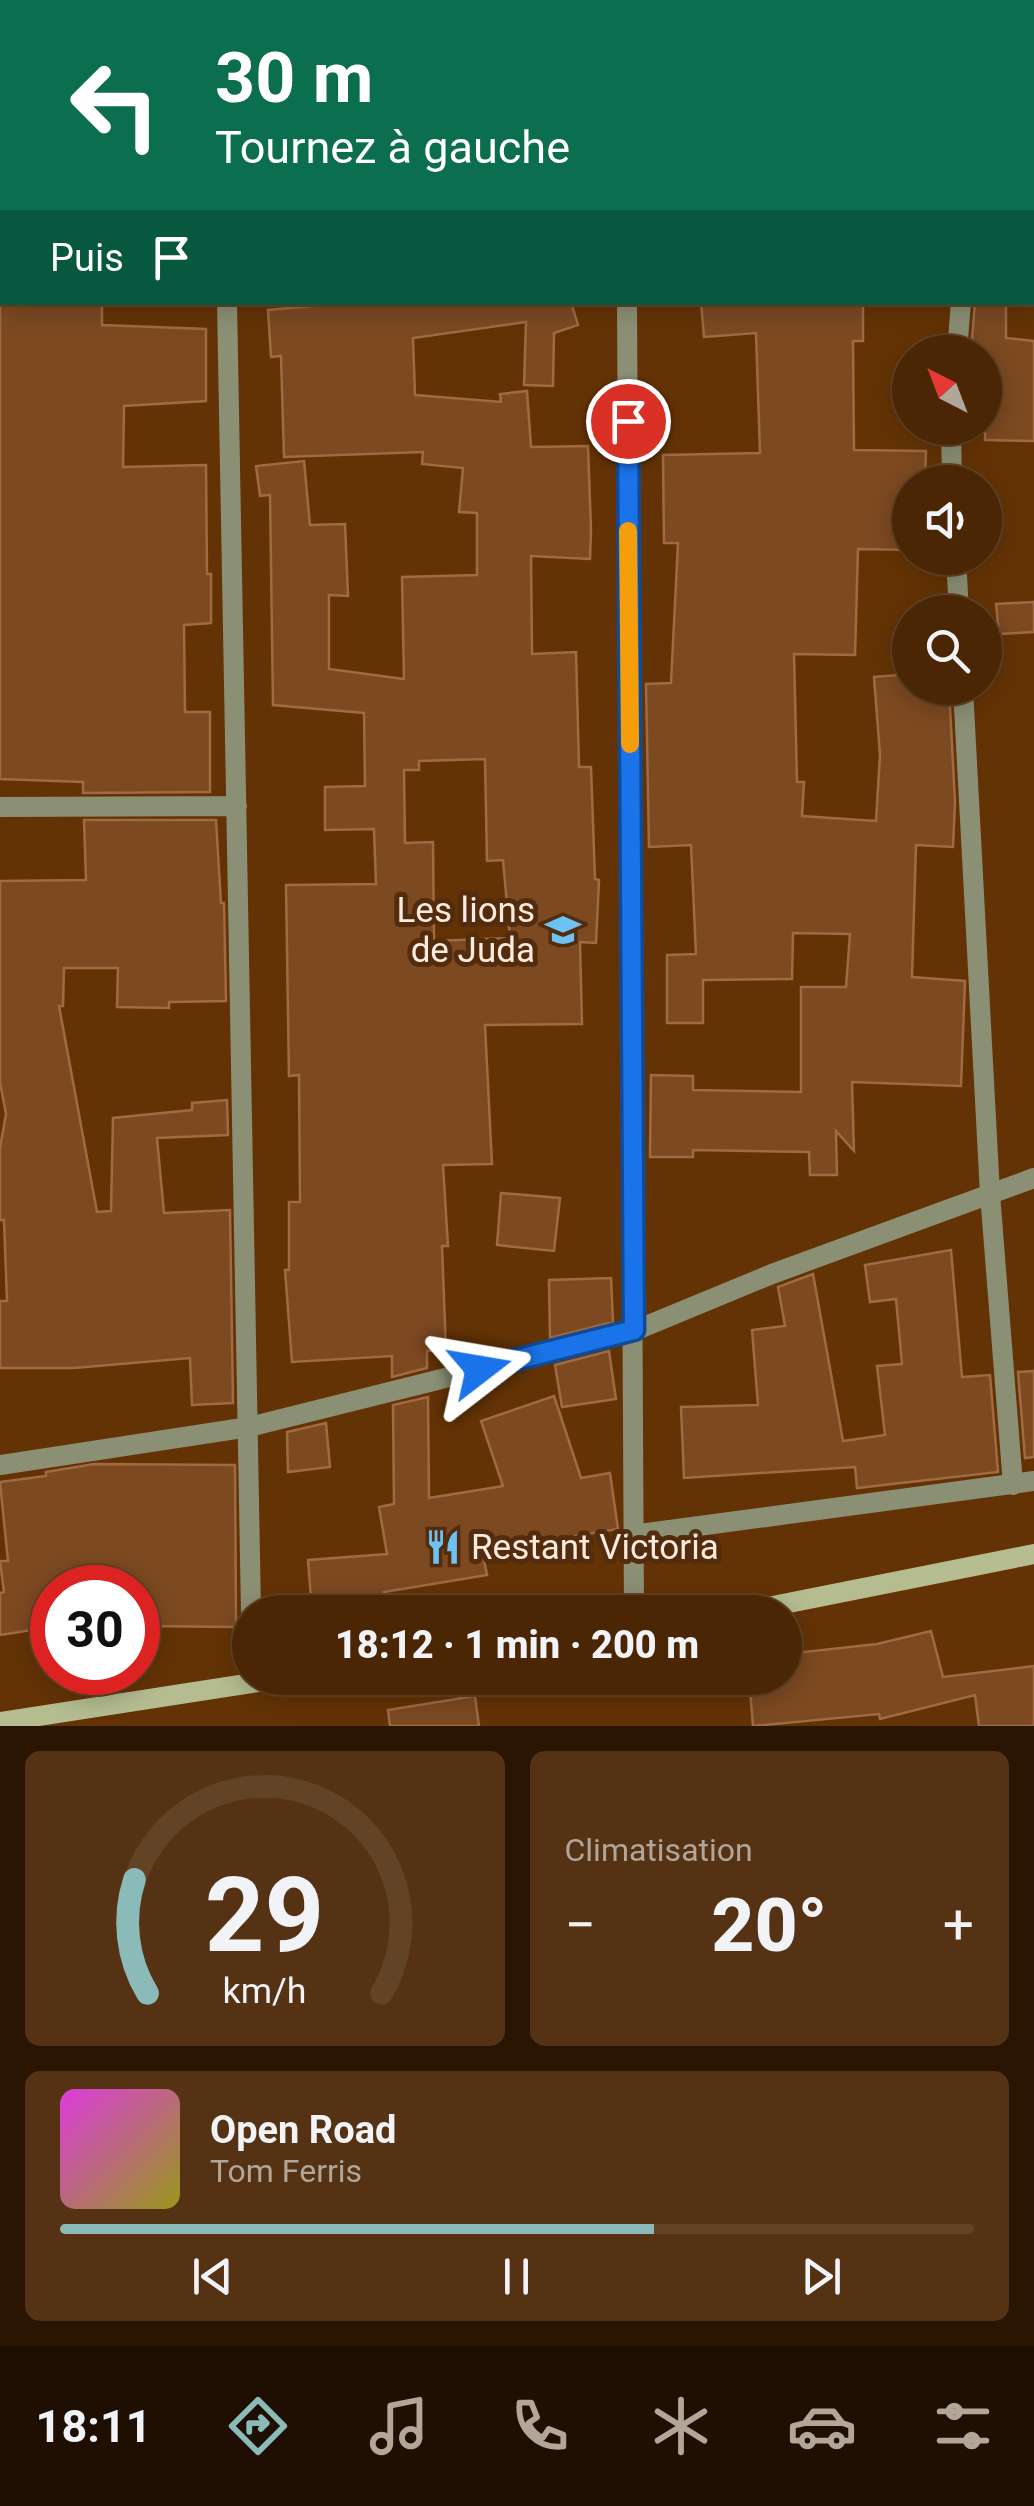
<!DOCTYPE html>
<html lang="fr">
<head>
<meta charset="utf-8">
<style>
	body { margin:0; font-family:Roboto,sans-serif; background:#553213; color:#f1f3f6; height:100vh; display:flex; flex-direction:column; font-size:38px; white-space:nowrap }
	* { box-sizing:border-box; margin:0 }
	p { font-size:32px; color:#b2a59a }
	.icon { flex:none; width:55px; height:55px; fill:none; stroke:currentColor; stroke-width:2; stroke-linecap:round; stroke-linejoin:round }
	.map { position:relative; height:1726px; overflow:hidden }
	.sheet { display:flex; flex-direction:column; gap:25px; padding:25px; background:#291502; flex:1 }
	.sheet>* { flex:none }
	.banner { position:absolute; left:0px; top:0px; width:1035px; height:305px; box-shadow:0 5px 25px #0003,0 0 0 2px #624326; background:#0b6e4f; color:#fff; overflow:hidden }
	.needle { width:65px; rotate:318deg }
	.tools { position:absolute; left:892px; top:335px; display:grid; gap:20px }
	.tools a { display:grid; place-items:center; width:110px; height:110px; border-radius:50%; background:#4b2604; box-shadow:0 5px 25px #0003,0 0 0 2px #624326; font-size:50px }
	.speed { position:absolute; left:30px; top:1565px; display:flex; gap:20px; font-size:50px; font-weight:700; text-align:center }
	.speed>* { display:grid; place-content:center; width:130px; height:130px; border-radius:50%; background:#4b2604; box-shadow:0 5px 25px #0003,0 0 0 2px #624326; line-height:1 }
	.speed .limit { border:15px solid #d22; background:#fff; color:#111 }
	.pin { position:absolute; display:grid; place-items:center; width:85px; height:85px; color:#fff; margin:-42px; border:5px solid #fff; border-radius:50%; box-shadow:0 2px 10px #0007 }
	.me { position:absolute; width:110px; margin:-55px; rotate:76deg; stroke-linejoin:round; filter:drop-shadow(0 0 8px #0008) }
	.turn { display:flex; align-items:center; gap:35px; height:210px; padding:0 50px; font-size:45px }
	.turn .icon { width:130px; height:130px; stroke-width:2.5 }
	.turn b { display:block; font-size:70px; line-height:85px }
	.then { display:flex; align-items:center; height:95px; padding:0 50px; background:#0003; gap:20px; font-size:38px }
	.big { font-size:75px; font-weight:800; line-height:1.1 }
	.sheet .widget { flex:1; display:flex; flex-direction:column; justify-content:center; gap:15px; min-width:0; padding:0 35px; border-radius:15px; background:#553213 }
	.sheet .dial { align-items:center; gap:0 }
	.dial svg { height:260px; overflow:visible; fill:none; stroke:#624326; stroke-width:7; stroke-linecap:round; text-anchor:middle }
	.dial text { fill:#f1f3f6; stroke:none }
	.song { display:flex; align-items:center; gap:30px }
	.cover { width:120px; height:120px; border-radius:15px; background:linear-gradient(135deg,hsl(300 70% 55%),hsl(60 70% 35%)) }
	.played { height:10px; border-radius:5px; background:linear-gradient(90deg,#8bbbb9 65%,#624326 65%) }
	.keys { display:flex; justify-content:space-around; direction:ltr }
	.heat { display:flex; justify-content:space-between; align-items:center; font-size:55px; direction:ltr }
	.sheet .tiles { flex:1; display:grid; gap:25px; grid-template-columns:1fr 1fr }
	.widget:last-child { grid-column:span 2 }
	.trip { position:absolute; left:232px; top:1595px; width:570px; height:100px; border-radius:50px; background:#4b2604; box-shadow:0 5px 25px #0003,0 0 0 2px #624326; font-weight:800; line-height:100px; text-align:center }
	.tab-bar { display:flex; height:160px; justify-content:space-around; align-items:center; background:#1e0f02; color:#b2a59a }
	.tab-bar .icon { width:70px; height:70px }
	.tab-bar .selected { color:#8bbbb9 }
	.tab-bar b { font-size:45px; color:#f1f3f6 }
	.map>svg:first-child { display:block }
	.building { fill:#7c4921; stroke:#a06a43; stroke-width:2.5; fill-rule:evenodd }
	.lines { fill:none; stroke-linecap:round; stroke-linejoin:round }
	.street { stroke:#8b9075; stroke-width:20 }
	.secondary { stroke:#b4bc90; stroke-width:20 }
	.route-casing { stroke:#114b97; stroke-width:25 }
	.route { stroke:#1a73e8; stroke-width:18 }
	.slow { stroke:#f59e0b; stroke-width:18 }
	.labels { text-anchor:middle; stroke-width:10; stroke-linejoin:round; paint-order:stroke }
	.poi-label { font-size:35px; fill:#feebde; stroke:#522c0d; text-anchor:end }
</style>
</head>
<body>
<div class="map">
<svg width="1034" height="1726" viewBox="0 0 1034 1726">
	<rect width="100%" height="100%" fill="#643305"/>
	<!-- building -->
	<path class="building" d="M0,302H102V325L206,329V401L124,406L123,467L206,465L207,574H211V623L184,625L185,712H210V792L83,793V782L0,779Z
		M356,302H571L578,325L554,333L553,386L524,385L526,322L413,338L415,395L501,402L500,394L527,391L531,447L588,446L591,530L590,559L531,556L532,654L576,652L579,767H591L595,879L599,880L596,943L580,942L582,1024L485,1025L492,1164L443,1165L448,1246H442L446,1350L427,1351V1368L392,1377V1356L292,1362L285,1270H289V1202H300L299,1075L289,1076L286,885L376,884L374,829L325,830V787L365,786L364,713L273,705L270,495L260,496L256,466L304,461L310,525L345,524L348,596L329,595V669L404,679L402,577L477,575V513L459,512L463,468L422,464L423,452L284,457L281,356L271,357L268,310ZM485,759L487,861L503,860L510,938L434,941L433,842L405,843L404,770H419V761Z
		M701,302H863V341H853L854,450L926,451L925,482H910V550L858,549L855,655L794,654L797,782H804L802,816L876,821L880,755L874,677L910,674V688H949L955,802L953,847L916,845L912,977L965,981L961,1086L852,1082L854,1151L836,1131L837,1175H810L809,1152L693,1150V1157H650L651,1075L693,1076V1090L801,1092V987H846L850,934L793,933L792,979L703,980V1023H667V955L696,954L691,845L649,847L646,684L671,683L678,543H664L663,455L760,453L756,333L704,337Z
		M975,302H1006V338L1034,341V441L985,440V352H971Z
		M1034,602V632L999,634L996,604Z
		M84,820H216L221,903H224L226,1001L169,1002V1008L117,1007L118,968H64L63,1006H59L97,1212L111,1211L113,1118L192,1110V1103L227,1100L228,1135L157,1138L164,1213L230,1210L233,1403L192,1405L190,1358L74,1368H0V1301H7L4,1220H0V1148L6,1114L0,1082V881L86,880Z
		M501,1193L560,1198L554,1251L497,1245Z
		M951,1250L962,1377L990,1375L998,1472L857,1488L855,1467L684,1478L681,1407L758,1405L752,1330L785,1326L778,1287L813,1274L843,1441L885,1435L877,1366L902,1364L896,1299L870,1302L865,1265Z
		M611,1278L613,1322L550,1338L549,1280Z
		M609,1351L616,1399L562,1407L555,1365Z
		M1034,1371V1457L1025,1458L1018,1372Z
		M554,1396L581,1478L610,1473L618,1529L532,1543V1547L484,1560L487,1575L384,1592L386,1608L312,1612L308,1560L387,1554L379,1507L394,1504L393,1405L428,1397L429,1498L503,1486L481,1421Z
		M326,1423L330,1467L288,1472L287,1432Z
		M94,1464L235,1465L236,1627L138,1626V1588H52V1627L0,1635V1593L4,1592L0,1561H8L0,1482L46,1476V1472Z
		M931,1631L943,1677L1034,1666V1726H979L975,1695L880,1719L879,1714L753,1726L749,1678H785V1654L877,1644Z
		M475,1696L479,1726H390L388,1710Z"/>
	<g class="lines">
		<!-- street -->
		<path class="street" d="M221,0V2
			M969,0V2
			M628,2V0
			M227,302L251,1612
			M627,302L634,1612
			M957,352L961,302
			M951,428L952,482
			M956,558L959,612
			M963,688L990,1194L1013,1485
			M0,807L237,806
			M0,1465L249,1427L634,1331L772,1274L1034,1178
			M632,1535L1034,1481"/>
		<!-- secondary -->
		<path class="secondary" d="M743,1612L1034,1554
			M0,1722L284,1678"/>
	</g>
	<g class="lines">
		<defs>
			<path id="route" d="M480,1369L634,1330L628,421"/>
		</defs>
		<!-- route casing -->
		<use href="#route" class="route-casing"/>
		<!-- route -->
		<use href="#route" class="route"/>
		<!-- slow -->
		<path class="slow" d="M628,531L630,744"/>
	</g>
	<!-- icons -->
	<defs>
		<symbol id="school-bare" viewBox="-9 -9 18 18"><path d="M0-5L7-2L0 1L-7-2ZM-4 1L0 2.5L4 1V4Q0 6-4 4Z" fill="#6ec2f3" stroke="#522c0d" stroke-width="2.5" paint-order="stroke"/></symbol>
		<symbol id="restaurant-bare" viewBox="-9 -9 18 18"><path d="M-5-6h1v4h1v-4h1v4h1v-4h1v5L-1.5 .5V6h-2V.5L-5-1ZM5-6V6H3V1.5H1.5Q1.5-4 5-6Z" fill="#6ec2f3" stroke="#522c0d" stroke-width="2.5" paint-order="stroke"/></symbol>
	</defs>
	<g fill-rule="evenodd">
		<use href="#school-bare" x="538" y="905" width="50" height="50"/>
		<use href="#restaurant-bare" x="418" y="1522" width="50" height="50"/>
	</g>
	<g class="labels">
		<!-- poi labels -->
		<g class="poi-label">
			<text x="535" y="922">Les lions<tspan x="535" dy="40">de Juda</tspan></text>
			<text x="471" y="1559" text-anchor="start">Restant Victoria</text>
		</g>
	</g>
</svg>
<div class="tools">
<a><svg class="needle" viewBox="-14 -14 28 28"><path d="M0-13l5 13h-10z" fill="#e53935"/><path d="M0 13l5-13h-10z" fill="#b2a59a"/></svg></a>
<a><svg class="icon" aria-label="sound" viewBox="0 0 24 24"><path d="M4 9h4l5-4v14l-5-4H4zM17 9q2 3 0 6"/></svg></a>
<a><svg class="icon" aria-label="search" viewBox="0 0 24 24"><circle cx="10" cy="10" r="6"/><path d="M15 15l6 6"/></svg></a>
</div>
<div class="speed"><div class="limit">30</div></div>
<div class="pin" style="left:628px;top:421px;background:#d93025"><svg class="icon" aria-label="arrive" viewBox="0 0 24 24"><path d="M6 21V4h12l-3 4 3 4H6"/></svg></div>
<svg class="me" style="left:480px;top:1369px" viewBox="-20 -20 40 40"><path d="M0-17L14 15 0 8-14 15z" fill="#1a73e8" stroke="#fff" stroke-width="4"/></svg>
<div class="trip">18:12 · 1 min · 200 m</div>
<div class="banner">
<div class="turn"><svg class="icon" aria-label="left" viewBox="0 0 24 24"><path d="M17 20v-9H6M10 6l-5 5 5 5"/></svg><div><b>30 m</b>Tournez à gauche</div></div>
<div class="then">Puis<svg class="icon" aria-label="arrive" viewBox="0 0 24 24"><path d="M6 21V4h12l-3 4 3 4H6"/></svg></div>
</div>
</div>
<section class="sheet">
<div class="tiles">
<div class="widget dial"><svg viewBox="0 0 100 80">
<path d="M14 69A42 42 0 1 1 86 69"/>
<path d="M14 69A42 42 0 0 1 10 34" stroke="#8bbbb9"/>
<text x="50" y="56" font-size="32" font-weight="700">29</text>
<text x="50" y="72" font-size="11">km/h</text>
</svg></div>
<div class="widget"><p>Climatisation</p>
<div class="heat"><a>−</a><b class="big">20°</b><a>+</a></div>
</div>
<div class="widget">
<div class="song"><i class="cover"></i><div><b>Open Road</b><p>Tom Ferris</p></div></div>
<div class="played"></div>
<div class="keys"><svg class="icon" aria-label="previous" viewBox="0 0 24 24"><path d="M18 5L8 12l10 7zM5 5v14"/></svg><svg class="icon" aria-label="pause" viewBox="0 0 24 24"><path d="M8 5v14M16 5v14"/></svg><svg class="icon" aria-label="next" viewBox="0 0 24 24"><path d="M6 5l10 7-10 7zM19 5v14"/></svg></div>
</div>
</div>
</section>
<nav class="tab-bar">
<b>18:11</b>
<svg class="icon selected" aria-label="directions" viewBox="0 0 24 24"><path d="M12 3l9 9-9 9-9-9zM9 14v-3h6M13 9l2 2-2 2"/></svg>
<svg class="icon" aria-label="music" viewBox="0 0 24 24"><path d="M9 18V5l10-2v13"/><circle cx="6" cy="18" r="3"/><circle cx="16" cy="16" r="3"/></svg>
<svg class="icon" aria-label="phone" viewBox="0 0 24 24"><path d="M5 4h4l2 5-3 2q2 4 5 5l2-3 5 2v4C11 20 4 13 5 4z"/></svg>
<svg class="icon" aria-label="climate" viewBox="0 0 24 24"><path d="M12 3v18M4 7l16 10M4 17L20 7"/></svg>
<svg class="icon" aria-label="car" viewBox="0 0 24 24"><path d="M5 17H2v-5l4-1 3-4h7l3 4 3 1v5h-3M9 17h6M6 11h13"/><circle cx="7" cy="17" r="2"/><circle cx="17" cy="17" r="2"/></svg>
<svg class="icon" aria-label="filters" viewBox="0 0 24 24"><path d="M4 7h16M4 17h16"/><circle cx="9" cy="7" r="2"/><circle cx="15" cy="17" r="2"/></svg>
</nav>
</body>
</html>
